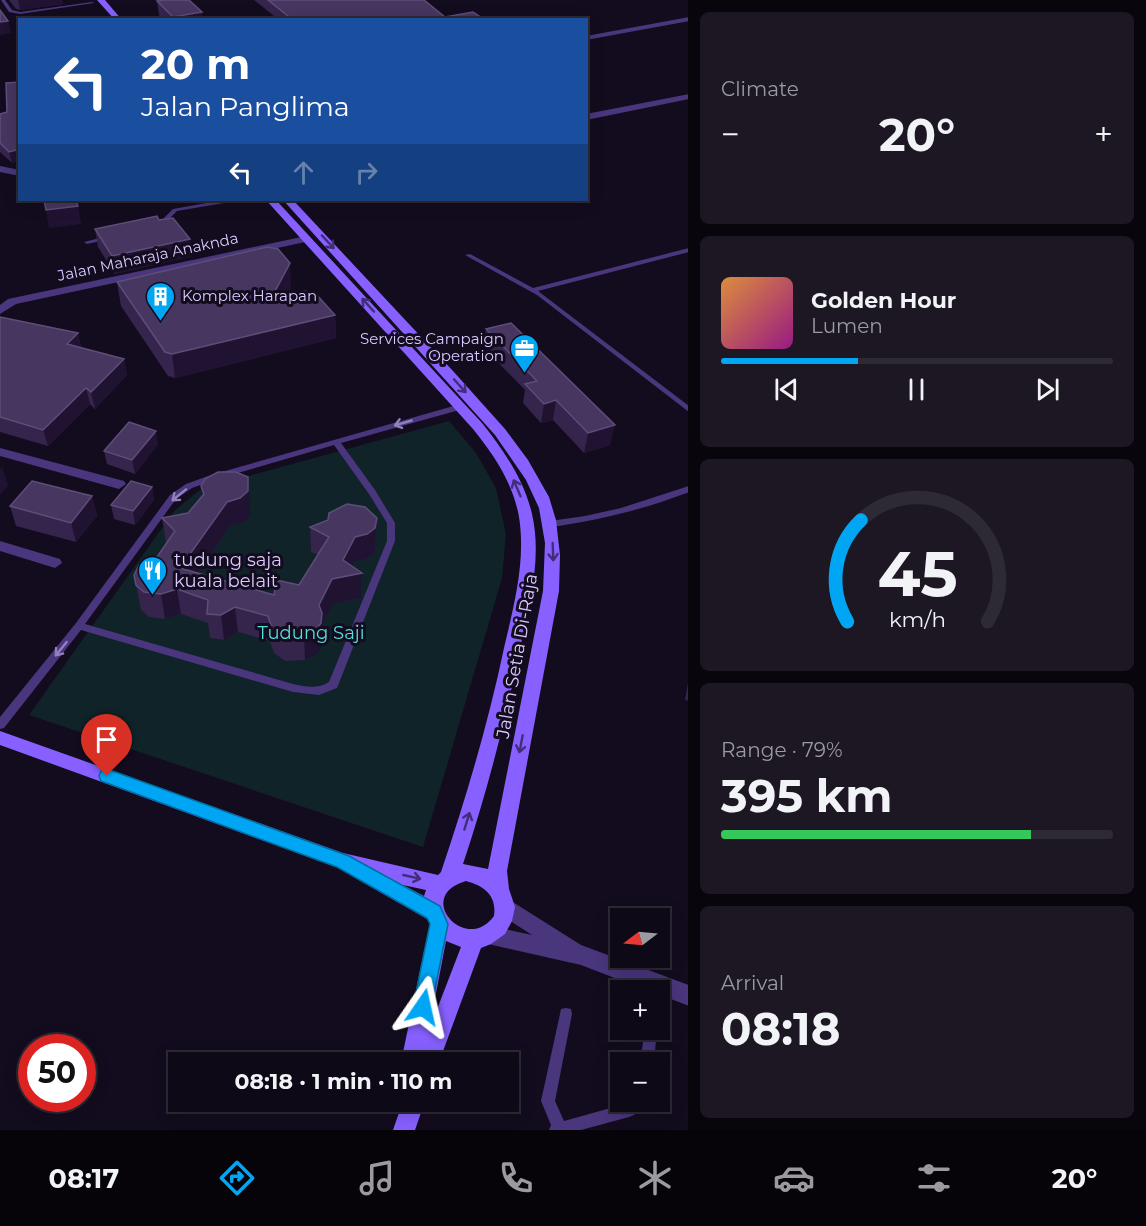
<!DOCTYPE html>
<html lang="en">
<head>
<meta charset="utf-8">
<style>
	body { margin:0; font-family:Montserrat,sans-serif; background:#1c1723; color:#f1f3f6; height:100vh; display:flex; flex-direction:column; font-size:22px; white-space:nowrap }
	* { box-sizing:border-box; margin:0 }
	p { font-size:20px; color:#9b9aa1 }
	.icon { flex:none; width:33px; height:33px; fill:none; stroke:currentColor; stroke-width:2; stroke-linecap:round; stroke-linejoin:round }
	.map { position:relative; flex:1; overflow:hidden }
	.details { display:flex; flex-direction:column; gap:12px; padding:12px; background:#08050c; width:458px }
	.details>* { flex:none }
	.top-card { position:absolute; left:18px; top:18px; width:570px; height:183px; border-radius:0px; box-shadow:0 3px 15px #0003,0 0 0 2px #2e2a35; background:#1a4fa0; color:#fff; overflow:hidden }
	.needle { width:39px; rotate:254deg }
	.fabs { position:absolute; left:610px; top:908px; display:grid; gap:12px }
	.fabs a { display:grid; place-items:center; width:60px; height:60px; border-radius:0px; background:#0e0916; box-shadow:0 3px 15px #0003,0 0 0 2px #2e2a35; font-size:30px }
	.speed { position:absolute; left:18px; top:1034px; display:flex; gap:12px; font-size:30px; font-weight:700; text-align:center }
	.speed>* { display:grid; place-content:center; width:78px; height:78px; border-radius:50%; background:#0e0916; box-shadow:0 3px 15px #0003,0 0 0 2px #2e2a35; line-height:1 }
	.speed .limit { border:9px solid #d22; background:#fff; color:#111 }
	.pin { position:absolute; display:grid; place-items:center; width:51px; height:51px; color:#fff; margin:-62px -26px; border-radius:50% 50% 50% 0; rotate:-45deg; box-shadow:0 0 6px #0007 }
	.pin .icon { rotate:45deg }
	.me { position:absolute; width:66px; margin:-33px; rotate:11deg; stroke-linejoin:round; filter:drop-shadow(0 0 4px #0008) }
	.turn { display:flex; align-items:center; gap:21px; height:126px; padding:0 24px; font-size:27px }
	.turn .icon { width:78px; height:78px; stroke-width:2.5 }
	.turn b { display:block; font-size:42px; line-height:51px }
	.lanes { display:flex; align-items:center; height:57px; padding:0 24px; background:#0003; justify-content:center; gap:30px; direction:ltr }
	.lanes .off { opacity:.35 }
	.big { font-size:45px; font-weight:700; line-height:1.1 }
	.details .widget { flex:1; display:flex; flex-direction:column; justify-content:center; gap:9px; min-width:0; padding:0 21px; border-radius:9px; background:#1c1723 }
	.details .dial { align-items:center; gap:0 }
	.dial svg { height:156px; overflow:visible; fill:none; stroke:#2e2a35; stroke-width:7; stroke-linecap:round; text-anchor:middle }
	.dial text { fill:#f1f3f6; stroke:none }
	.song { display:flex; align-items:center; gap:18px }
	.cover { width:72px; height:72px; border-radius:9px; background:linear-gradient(135deg,hsl(30 70% 55%),hsl(310 70% 35%)) }
	.played { height:6px; border-radius:3px; background:linear-gradient(90deg,#00a6f4 35%,#2e2a35 35%) }
	.keys { display:flex; justify-content:space-around; direction:ltr }
	.heat { display:flex; justify-content:space-between; align-items:center; font-size:33px; direction:ltr }
	.charge { height:9px; border-radius:4px; background:linear-gradient(90deg,#34c759 79%,#2e2a35 0) }
	.trip { position:absolute; left:168px; top:1052px; width:351px; height:60px; border-radius:0px; background:#0e0916; box-shadow:0 3px 15px #0003,0 0 0 2px #2e2a35; font-weight:700; line-height:60px; text-align:center }
	.tabs { display:flex; height:96px; justify-content:space-around; align-items:center; background:#060409; color:#9b9aa1 }
	.tabs .icon { width:42px; height:42px }
	.tabs .active { color:#00a6f4 }
	.tabs b { font-size:27px; color:#f1f3f6 }
	main { display:flex; flex:1; min-height:0 }
	.map>svg:first-child { display:block }
	.green { fill:#0f2328 }
	.lines { fill:none; stroke-linecap:round; stroke-linejoin:round }
	.service { fill:#49367d; fill-rule:evenodd }
	.minor { fill:#49367d; fill-rule:evenodd }
	.secondary { fill:#8760ff; fill-rule:evenodd }
	.wall { fill:#35244c }
	.shaded-wall { fill:#201332 }
	.building { fill:#463660; stroke:#5e4d79; stroke-width:1.5 }
	.oneway { stroke:#412e78 }
	.oneway2 { stroke:#9280be }
	.route { fill:#00a6f4; stroke:#006c9f; stroke-width:1.5 }
	.labels { text-anchor:middle; stroke-width:6; stroke-linejoin:round; paint-order:stroke }
	.far-street-label { font-size:15px; fill:#dbc9ff; stroke:#130c1e }
	.far-poi-label { font-size:15px; fill:#dbc9ff; stroke:#130c1e; text-anchor:start }
	.poi-label { font-size:18px; fill:#dbc9ff; stroke:#130c1e; text-anchor:start }
	.park-label { font-size:18px; fill:#55dfdb; stroke:#130c1e }
	.street-label { font-size:18px; fill:#dbc9ff; stroke:#130c1e }
</style>
</head>
<body>
<main>
<div class="map">
<svg width="689" height="1130" viewBox="0 0 689 1130">
	<rect width="100%" height="100%" fill="#130c1e"/>
	<!-- green -->
	<path class="green" d="M449,421L476,453L496,488L506,534L502,578L423,847L29,715L174,511L201,489Z"/>
	<g class="lines">
		<!-- service -->
		<path class="service" d="M1,0H5L12,10L20,12L92,2L94,3L20,14L9,12Z
			M223,200H233L230,202L177,211L161,227L156,226L173,209Z
			M108,236L111,238L110,239L87,244L84,242Z
			M689,248V252L538,291L689,406V412L537,295L465,255L470,254L533,288Z
			M457,405H463L464,407L463,409L341,443L375,490L395,523V541L337,688L319,695L293,692L81,630L4,728L0,729V717L76,623L170,495L186,484L211,475ZM334,445L369,494L387,523V541L329,682C318,689 306,687 293,684L85,624L176,499L192,488L217,479Z
			M689,486V492C644,509 598,521 550,527L546,524L550,521L585,516L621,508Z
			M566,1008L571,1009L572,1014L555,1101L564,1121L625,1104L628,1101H644L642,1106L634,1115L629,1117L581,1130H549L551,1125L541,1101L560,1014L561,1009Z
			M645,1029H657L654,1062H640Z"/>
		<!-- minor -->
		<path class="minor" d="M689,17V21L586,40V36Z
			M689,94V99L586,120V114Z
			M0,166L20,170V176L0,172Z
			M306,236L310,237V241L16,304L0,314V305L8,299Z
			M0,448L124,481L126,484L119,489L0,456Z
			M0,541L60,559L62,563L55,568L0,551Z
			M505,897L581,945L689,985V1006L660,995V990H646L581,965L484,943L481,936L484,929L491,926L532,935L498,913L495,906L498,899Z"/>
		<!-- secondary -->
		<path class="secondary" d="M97,0H105L122,20H115Z
			M266,200H276L482,423C504,451 524,479 532,514C542,557 530,602 521,644C506,719 487,792 463,864L488,869L543,591L545,543L539,508L526,480L495,435L283,200H293L453,371L505,429L528,460L549,497L556,520L560,555L559,591L507,871L509,889L515,907L512,921L505,934L491,944L481,948L439,1062H401L430,923L427,919L352,876L350,872L0,745V731L343,853L438,875L441,872C466,798 488,724 504,648C514,605 526,561 519,517C513,483 494,455 473,429ZM466,881C484,886 497,895 494,916C466,955 413,896 466,881ZM403,885L426,890L424,896ZM446,941L461,947L429,1030Z
			M403,1101H425L415,1130H393Z"/>
	</g>
	<!-- wall -->
	<path class="wall" d="M9,0H62L63,4L20,10L16,9Z
		M254,0H424L445,17L485,20H279Z
		M157,1L202,20H163L159,15Z
		M7,112L12,163L0,152V114Z
		M159,220L192,256L115,274L98,247L95,229Z
		M117,282L291,287L287,295L335,315L336,338L175,378L168,376L121,306Z
		M0,317L78,333L81,348L124,359L127,375L95,409L90,404L48,446L0,432Z
		M486,329L610,445L584,453L553,420L541,423L523,403L525,390L484,348Z
		M158,444L135,474L107,464L104,451Z
		M201,486L250,502V516L242,523L230,526L198,573L274,595L299,585L318,555L311,552L310,527L377,518L375,553L366,559L354,562L352,566L362,573L361,598L333,604L323,623V638L321,648L317,654L305,660L285,661L274,653L270,641L238,632L224,640L210,638L208,623L181,614L165,619L149,617L141,610L134,575L157,557L166,543L162,518L188,513L203,496Z
		M152,487L154,500L135,525L114,519L111,505Z
		M92,496L97,516L76,542L16,526L10,506Z
		M689,677V701L685,700Z"/>
	<!-- shaded-wall -->
	<path class="shaded-wall" d="M18,0H62L63,4L20,10Z
		M202,12V20H173V17Z
		M8,21L11,33L0,35V22Z
		M20,149V161L12,163L9,152Z
		M78,206L81,224L49,228L46,210Z
		M190,239L192,256L115,274L112,256Z
		M290,263L291,287L272,323L271,299Z
		M335,315L336,338L175,378L172,354Z
		M78,333L81,349L67,344Z
		M124,359L127,375L95,409L91,392Z
		M86,388L90,404L48,446L43,430Z
		M556,400L553,420L541,423L544,404Z
		M615,425L610,445L584,453L588,433Z
		M156,431L158,444L135,474L132,460Z
		M2,466L8,486L0,494V469Z
		M248,477L250,502V516L242,523L230,526L184,593L180,568L227,502Z
		M152,487L154,500L135,525L133,511Z
		M92,496L97,516L76,542L71,523Z
		M377,518L375,553L366,559L354,562L348,576L362,573L361,598L333,604L323,623V638L321,648L317,654L305,660L304,635L319,605L355,537Z
		M177,589L181,614L165,619L161,594Z
		M235,607L238,632L224,640L221,615Z"/>
	<!-- building -->
	<path class="building" d="M163,0H189L202,12L173,17L157,1Z
		M268,0H424L445,17L473,12L485,20H293Z
		M0,10L8,21L0,22Z
		M20,82V149L9,152L0,143V114L7,112L6,83Z
		M44,200H76L78,206L46,210Z
		M157,216L159,220L173,218L190,239L112,256L95,229Z
		M267,247L278,249L290,263L271,299L304,291L315,293L335,315L172,354L165,352L117,282Z
		M0,317L78,333L67,344L124,359L91,392L86,388L43,430L0,417Z
		M511,323L615,425L588,433L556,400L544,404L525,384L537,381L486,329Z
		M129,422L156,431L132,460L104,451Z
		M218,472H236L248,477V491L240,498L227,502L180,568L274,595L276,580L299,585L329,537L310,527L328,520L329,513L347,504L365,507L377,518L375,528L367,534L355,537L343,560L362,573L332,579L319,605L322,613L321,623L317,629L304,635L284,636L272,628L268,616L235,607L221,615L207,614L208,600L177,589L161,594L144,592L136,585L134,575L139,565L157,557L175,531L162,518L188,513L204,494L201,486L205,479Z
		M32,481L92,496L71,523L10,506Z
		M131,481L152,487L133,511L111,505Z"/>
	<!-- one-way arrows -->
	<defs><path id="oneway-shaft" d="M-6 0H5M1.5-3L5.5 0L1.5 3" fill="none" stroke-width="1.6" stroke-linecap="round" stroke-linejoin="round" transform="scale(1.5)"/></defs>
	<g class="oneway">
		<use href="#oneway-shaft" transform="translate(328 242) rotate(47)"/>
		<use href="#oneway-shaft" transform="translate(368 305) rotate(-132)"/>
		<use href="#oneway-shaft" transform="translate(460 386) rotate(48)"/>
		<use href="#oneway-shaft" transform="translate(517 488) rotate(-113)"/>
		<use href="#oneway-shaft" transform="translate(553 552) rotate(88)"/>
		<use href="#oneway-shaft" transform="translate(521 744) rotate(101)"/>
		<use href="#oneway-shaft" transform="translate(467 821) rotate(-73)"/>
		<use href="#oneway-shaft" transform="translate(412 877) rotate(13)"/>
	</g>
	<g class="oneway2">
		<use href="#oneway-shaft" transform="translate(403 423) rotate(164)"/>
		<use href="#oneway-shaft" transform="translate(179 495) rotate(141)"/>
		<use href="#oneway-shaft" transform="translate(61 649) rotate(129)"/>
	</g>
	<!-- route -->
	<path class="route" d="M107,769L349,856L440,906L448,924L430,1014L423,1017L416,1014L413,1007L430,924L427,918L337,867L101,781L99,776L101,771Z"/>
	<!-- icons -->
	<defs>
		<symbol id="building-pin" viewBox="-11 -11 22 30"><path d="M0 17L-7.5 6A9.5 9.5 0 1 1 7.5 6Z" fill="#00a6f4" stroke="#130c1e"/><path d="M-4-6H4V6H1V3H-1V6H-4ZM-2.5-4.3h1.7v1.8h-1.7ZM.8-4.3h1.7v1.8H.8ZM-2.5-1h1.7V.8h-1.7ZM.8-1h1.7V.8H.8Z" fill="#fff"/></symbol>
		<symbol id="office-pin" viewBox="-11 -11 22 30"><path d="M0 17L-7.5 6A9.5 9.5 0 1 1 7.5 6Z" fill="#00a6f4" stroke="#130c1e"/><path d="M-6-3h4V-5.5h4V-3h4V5H-6ZM-1-4.5V-3h2v-1.5ZM-6 0V1H6V0Z" fill="#fff"/></symbol>
		<symbol id="restaurant-pin" viewBox="-11 -11 22 30"><path d="M0 17L-7.5 6A9.5 9.5 0 1 1 7.5 6Z" fill="#00a6f4" stroke="#130c1e"/><path d="M-5-6h1v4h1v-4h1v4h1v-4h1v5L-1.5 .5V6h-2V.5L-5-1ZM5-6V6H3V1.5H1.5Q1.5-4 5-6Z" fill="#fff"/></symbol>
	</defs>
	<g fill-rule="evenodd">
		<use href="#building-pin" x="144" y="280" width="33" height="45"/>
		<use href="#office-pin" x="508" y="332" width="33" height="45"/>
		<use href="#restaurant-pin" x="136" y="554" width="33" height="45"/>
	</g>
	<g class="labels">
		<!-- far-street labels -->
		<g class="far-street-label">
			<text transform="translate(148 257) rotate(-12)" y="5">Jalan Maharaja Anaknda</text>
		</g>
		<!-- far-poi labels -->
		<g class="far-poi-label">
			<text x="182" y="301">Komplex Harapan</text>
			<text x="504" y="344" text-anchor="end">Services Campaign<tspan x="504" dy="17">Operation</tspan></text>
		</g>
		<!-- poi labels -->
		<g class="poi-label">
			<text x="174" y="566">tudung saja<tspan x="174" dy="21">kuala belait</tspan></text>
		</g>
		<!-- park labels -->
		<g class="park-label">
			<text x="311" y="639">Tudung Saji</text>
		</g>
		<!-- street labels -->
		<g class="street-label">
			<text transform="translate(517 656) rotate(-80)" y="6">Jalan Setia Di-Raja</text>
		</g>
	</g>
</svg>
<div class="fabs">
<a><svg class="needle" viewBox="-14 -14 28 28"><path d="M0-13l5 13h-10z" fill="#e53935"/><path d="M0 13l5-13h-10z" fill="#9b9aa1"/></svg></a>
<a>+</a>
<a>−</a>
</div>
<div class="speed"><div class="limit">50</div></div>
<div class="pin" style="left:107px;top:776px;background:#d93025"><svg class="icon" aria-label="arrive" viewBox="0 0 24 24"><path d="M6 21V4h12l-3 4 3 4H6"/></svg></div>
<svg class="me" style="left:423px;top:1007px" viewBox="-20 -20 40 40"><path d="M0-17L14 15 0 8-14 15z" fill="#00a6f4" stroke="#fff" stroke-width="4"/></svg>
<div class="trip">08:18 · 1 min · 110 m</div>
<div class="top-card">
<div class="turn"><svg class="icon" aria-label="left" viewBox="0 0 24 24"><path d="M17 20v-9H6M10 6l-5 5 5 5"/></svg><div><b>20 m</b>Jalan Panglima</div></div>
<div class="lanes"><svg class="icon" aria-label="left" viewBox="0 0 24 24"><path d="M17 20v-9H6M10 6l-5 5 5 5"/></svg><svg class="icon off" aria-label="ahead" viewBox="0 0 24 24"><path d="M12 20V5M6 11l6-6 6 6"/></svg><svg class="icon off" aria-label="right" viewBox="0 0 24 24"><path d="M7 20v-9h11M14 6l5 5-5 5"/></svg></div>
</div>
</div>
<section class="details">
<div class="widget"><p>Climate</p>
<div class="heat"><a>−</a><b class="big">20°</b><a>+</a></div>
</div>
<div class="widget">
<div class="song"><i class="cover"></i><div><b>Golden Hour</b><p>Lumen</p></div></div>
<div class="played"></div>
<div class="keys"><svg class="icon" aria-label="previous" viewBox="0 0 24 24"><path d="M18 5L8 12l10 7zM5 5v14"/></svg><svg class="icon" aria-label="pause" viewBox="0 0 24 24"><path d="M8 5v14M16 5v14"/></svg><svg class="icon" aria-label="next" viewBox="0 0 24 24"><path d="M6 5l10 7-10 7zM19 5v14"/></svg></div>
</div>
<div class="widget dial"><svg viewBox="0 0 100 80">
<path d="M14 69A42 42 0 1 1 86 69"/>
<path d="M14 69A42 42 0 0 1 21 17" stroke="#00a6f4"/>
<text x="50" y="56" font-size="32" font-weight="700">45</text>
<text x="50" y="72" font-size="11">km/h</text>
</svg></div>
<div class="widget"><p>Range · 79%</p><b class="big">395 km</b><div class="charge"></div></div>
<div class="widget"><p>Arrival</p><b class="big">08:18</b></div>
</section>
</main>
<nav class="tabs">
<b>08:17</b>
<svg class="icon active" aria-label="directions" viewBox="0 0 24 24"><path d="M12 3l9 9-9 9-9-9zM9 14v-3h6M13 9l2 2-2 2"/></svg>
<svg class="icon" aria-label="music" viewBox="0 0 24 24"><path d="M9 18V5l10-2v13"/><circle cx="6" cy="18" r="3"/><circle cx="16" cy="16" r="3"/></svg>
<svg class="icon" aria-label="phone" viewBox="0 0 24 24"><path d="M5 4h4l2 5-3 2q2 4 5 5l2-3 5 2v4C11 20 4 13 5 4z"/></svg>
<svg class="icon" aria-label="climate" viewBox="0 0 24 24"><path d="M12 3v18M4 7l16 10M4 17L20 7"/></svg>
<svg class="icon" aria-label="car" viewBox="0 0 24 24"><path d="M5 17H2v-5l4-1 3-4h7l3 4 3 1v5h-3M9 17h6M6 11h13"/><circle cx="7" cy="17" r="2"/><circle cx="17" cy="17" r="2"/></svg>
<svg class="icon" aria-label="filters" viewBox="0 0 24 24"><path d="M4 7h16M4 17h16"/><circle cx="9" cy="7" r="2"/><circle cx="15" cy="17" r="2"/></svg>
<b>20°</b>
</nav>
</body>
</html>
